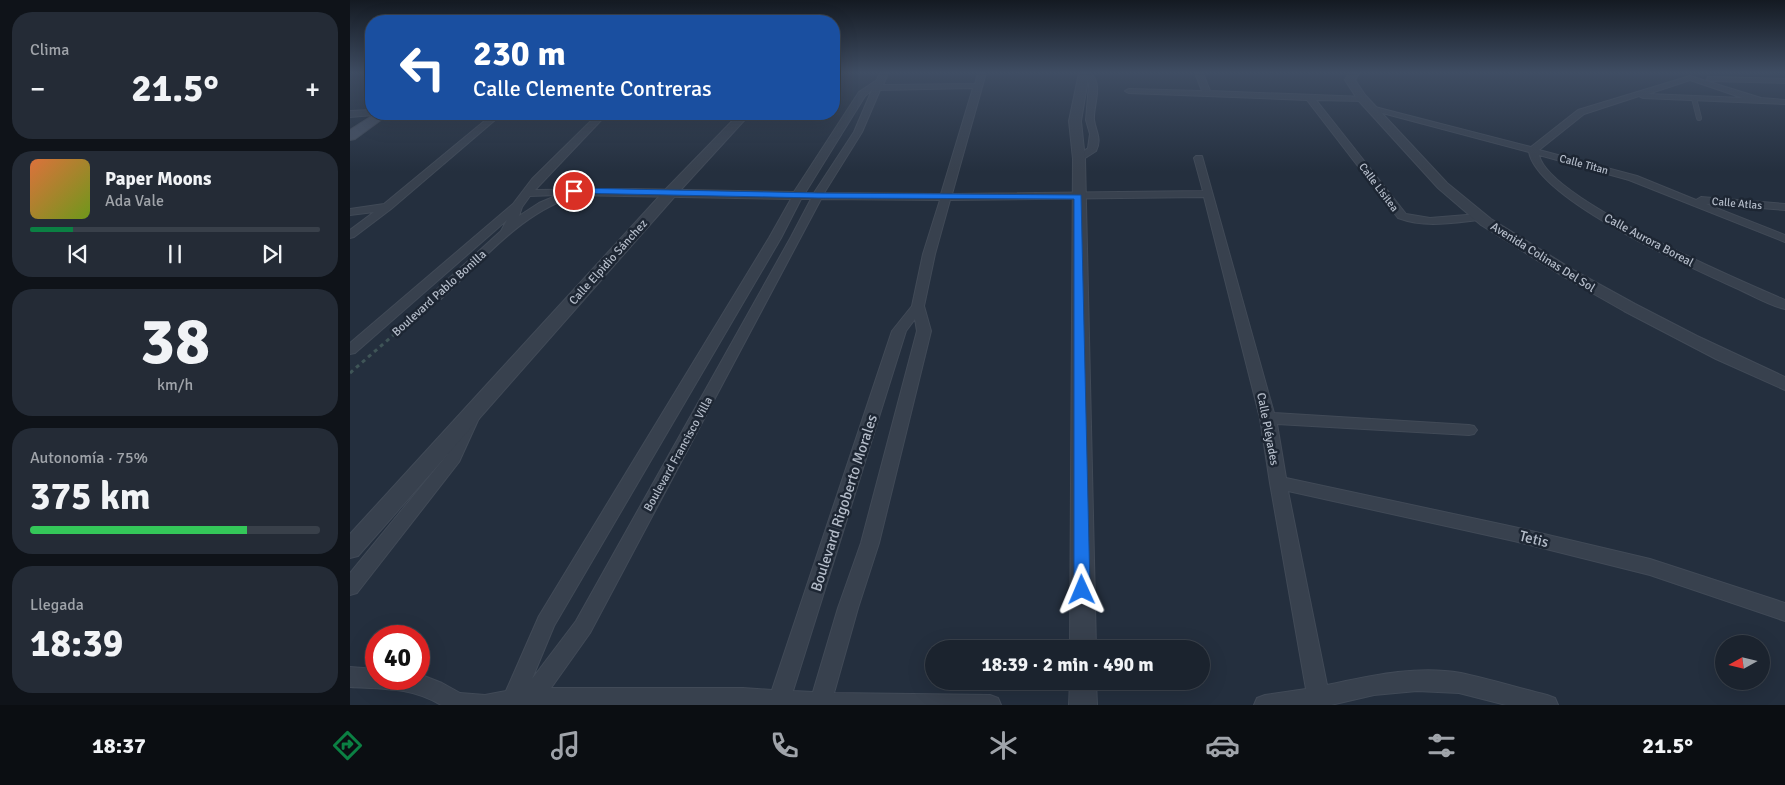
<!DOCTYPE html>
<html lang="es">
<head>
<meta charset="utf-8">
<style>
	body { margin:0; font-family:Signika,sans-serif; background:#242b36; color:#f1f3f6; height:100vh; display:flex; flex-direction:column; font-size:19px; white-space:nowrap }
	* { box-sizing:border-box; margin:0 }
	p { font-size:16px; color:#a0a4aa }
	.icon { flex:none; width:28px; height:28px; fill:none; stroke:currentColor; stroke-width:2; stroke-linecap:round; stroke-linejoin:round }
	.map { position:relative; flex:1; overflow:hidden }
	.sheet { display:flex; flex-direction:column; gap:12px; padding:12px; background:#0f1319; width:350px }
	.sheet>* { flex:none }
	.banner { position:absolute; left:15px; top:15px; width:475px; height:105px; border-radius:20px; box-shadow:0 5px 20px #0002,0 0 0 1px #39404a; background:#1a4fa0; color:#fff; overflow:hidden }
	.needle { width:32px; rotate:262deg }
	.fabs { position:absolute; left:1365px; top:635px; display:grid; gap:10px }
	.fabs a { display:grid; place-items:center; width:55px; height:55px; border-radius:50%; background:#1b232e; box-shadow:0 5px 20px #0002,0 0 0 1px #39404a; font-size:25px }
	.speed { position:absolute; left:15px; top:625px; display:flex; gap:10px; font-size:25px; font-weight:700; text-align:center }
	.speed>* { display:grid; place-content:center; width:65px; height:65px; border-radius:50%; background:#1b232e; box-shadow:0 5px 20px #0002,0 0 0 1px #39404a; line-height:1 }
	.speed .limit { border:8px solid #d22; background:#fff; color:#111 }
	.pin { position:absolute; display:grid; place-items:center; width:42px; height:42px; color:#fff; margin:-21px; border:2px solid #fff; border-radius:50%; box-shadow:0 1px 5px #0007 }
	.me { position:absolute; width:55px; margin:-28px; rotate:359deg; stroke-linejoin:round; filter:drop-shadow(0 0 4px #0008) }
	.turn { display:flex; align-items:center; gap:18px; height:105px; padding:0 25px; font-size:22px }
	.turn .icon { width:65px; height:65px; stroke-width:2.5 }
	.turn b { display:block; font-size:35px; line-height:42px }
	.big { font-size:38px; font-weight:700; line-height:1.1 }
	.sheet .card { flex:1; display:flex; flex-direction:column; justify-content:center; gap:8px; min-width:0; padding:0 18px; border-radius:20px; background:#242b36 }
	.sheet .dial { align-items:center; gap:0 }
	.dial b { font-size:65px; line-height:1 }
	.song { display:flex; align-items:center; gap:15px }
	.cover { width:60px; height:60px; border-radius:8px; background:linear-gradient(135deg,hsl(20 70% 55%),hsl(80 70% 35%)) }
	.played { height:5px; border-radius:2px; background:linear-gradient(90deg,#0b8043 15%,#39404a 15%) }
	.keys { display:flex; justify-content:space-around; direction:ltr }
	.heat { display:flex; justify-content:space-between; align-items:center; font-size:28px; direction:ltr }
	.charge { height:8px; border-radius:4px; background:linear-gradient(90deg,#34c759 75%,#39404a 0) }
	.trip { position:absolute; left:575px; top:640px; width:285px; height:50px; border-radius:25px; background:#1b232e; box-shadow:0 5px 20px #0002,0 0 0 1px #39404a; font-weight:700; line-height:50px; text-align:center }
	.tabs { display:flex; height:80px; justify-content:space-around; align-items:center; background:#0b0e12; color:#a0a4aa }
	.tabs .icon { width:35px; height:35px }
	.tabs .current { color:#0b8043 }
	.tabs b { font-size:22px; color:#f1f3f6 }
	main { display:flex; flex:1; min-height:0 }
	.map>svg:first-child { display:block }
	.lines { fill:none; stroke-linecap:round; stroke-linejoin:round }
	.service-casing { stroke:#414a57; stroke-width:6 }
	.minor-casing { stroke:#414a57; stroke-width:2 }
	.tertiary-casing { stroke:#414a57; stroke-width:2 }
	.secondary-casing { stroke:#414a57; stroke-width:2 }
	.path-far1 { stroke:#3f5557; stroke-width:2.5; stroke-dasharray:3 3; stroke-linecap:butt }
	.path { stroke:#3f5557; stroke-width:3; stroke-dasharray:4 4; stroke-linecap:butt }
	.service { stroke:#38414e; stroke-width:4.5 }
	.minor { fill:#38414e; fill-rule:evenodd }
	.tertiary { fill:#38414e; fill-rule:evenodd }
	.secondary { fill:#465061; fill-rule:evenodd }
	.route { fill:#1a73e8; stroke:#114b97 }
	.labels { text-anchor:middle; stroke-width:5; stroke-linejoin:round; paint-order:stroke }
	.far-street-label { font-size:11px; fill:#b4bcc9; stroke:#1d2633 }
	.street-label { font-size:12px; fill:#b4bcc9; stroke:#1d2633 }
	.near-street-label { font-size:15px; fill:#b4bcc9; stroke:#1d2633 }
</style>
</head>
<body>
<main>
<section class="sheet">
<div class="card"><p>Clima</p>
<div class="heat"><a>−</a><b class="big">21.5°</b><a>+</a></div>
</div>
<div class="card">
<div class="song"><i class="cover"></i><div><b>Paper Moons</b><p>Ada Vale</p></div></div>
<div class="played"></div>
<div class="keys"><svg class="icon" aria-label="previous" viewBox="0 0 24 24"><path d="M18 5L8 12l10 7zM5 5v14"/></svg><svg class="icon" aria-label="pause" viewBox="0 0 24 24"><path d="M8 5v14M16 5v14"/></svg><svg class="icon" aria-label="next" viewBox="0 0 24 24"><path d="M6 5l10 7-10 7zM19 5v14"/></svg></div>
</div>
<div class="card dial"><b>38</b><p>km/h</p></div>
<div class="card"><p>Autonomía · 75%</p><b class="big">375 km</b><div class="charge"></div></div>
<div class="card"><p>Llegada</p><b class="big">18:39</b></div>
</section>
<div class="map">
<svg width="1435" height="705" viewBox="0 0 1435 705">
	<rect width="100%" height="100%" fill="#242f3e"/>
	<g class="lines">
		<defs>
			<path id="service" d="M1344,98L1349,118"/>
			<path id="minor" d="M530,73H538L533,85L625,84L628,73H636L602,194L853,191L844,158L846,156H852L924,413L1119,425L1124,426L1127,430L1124,434L1119,435L927,424L936,478L1164,527L1300,559L1435,603V621L1300,575L1164,541L938,491L977,685C1020,676 1066,665 1111,673C1140,679 1168,688 1197,695L1205,698L1208,705H1156L1109,693L1067,691L1024,695L981,705H904L907,698L915,695L956,689L920,483L910,418L854,197L600,200L585,254L574,306L581,331L529,543L508,608L484,693L640,695L648,698L651,705H91C61,687 33,689 0,687V667L26,669V679H69V674L92,683L110,693L135,695L156,691L189,616L419,238L441,199L220,195V198C170,214 129,264 91,299H83L81,296L83,293L151,231L157,220L5,353L0,354V343L163,204L182,179L248,114H257L185,190L285,189L444,192L509,92L527,80ZM623,88L591,194L474,193L512,132L530,90ZM522,90L504,132L464,193H455L515,96ZM208,195L189,203L169,216L172,207L180,196ZM451,199H461L441,237L226,621L182,679L204,626L431,238ZM471,199L590,200L573,254L562,306L542,331L422,690L393,688H201L240,633ZM565,319L567,331L511,543L488,608L463,692L443,691L556,331Z
				M730,73H740C754,84 743,105 744,120C746,132 752,139 746,151L729,162L724,159L738,148L740,134L736,120L739,84L737,78Z
				M845,73H853L860,91L1016,97L1017,99L1013,101L966,100L1056,214L1080,218L1129,214L1134,217L1129,220C1101,223 1075,228 1048,218L957,100L779,93L775,91L779,89L852,91Z
				M1340,76L1411,98L1435,100V104L1293,98L1289,96L1234,114L1189,150L1287,176L1346,200L1351,197L1435,204V210L1356,204L1435,235V242L1279,180L1189,155C1198,199 1391,281 1435,300V309C1418,305 1402,295 1386,288C1342,268 1188,200 1179,152L1021,110L1025,107L1181,147L1228,110ZM1340,80L1393,98L1298,94Z
				M1358,77L1435,79V83L1361,81L1357,79Z
				M21,110V114L24,115L0,117V111Z
				M143,114H152L41,209L4,237L0,238V230L24,212L0,215V209L34,204Z
				M121,413L126,414L129,418L109,462L7,593L0,595V573L97,455L113,418L116,414Z"/>
			<path id="tertiary" d="M729,73H739L731,121L735,159L746,649H720L723,159L719,121Z
				M999,73H1009L1005,80L1015,95L1097,183L1141,219L1225,271L1285,304L1347,336L1435,377V390L1366,359L1274,311L1214,277L1131,225L1088,188L1008,100L995,80Z
				M389,114H400L326,195L8,556L0,558V534L316,189Z
				M720,681H746L747,705H719Z"/>
			<path id="secondary" d="M25,114H39L5,139L0,140V130Z"/>
		</defs>
		<!-- service casing -->
		<use href="#service" class="service-casing"/>
		<!-- minor casing -->
		<use href="#minor" class="minor-casing"/>
		<!-- tertiary casing -->
		<use href="#tertiary" class="tertiary-casing"/>
		<!-- secondary casing -->
		<use href="#secondary" class="secondary-casing"/>
		<!-- path-far1 -->
		<path class="path-far1" d="M70,311L78,304"/>
		<!-- path -->
		<path class="path" d="M0,373L72,310"/>
		<!-- service -->
		<use href="#service" class="service"/>
		<!-- minor -->
		<use href="#minor" class="minor"/>
		<!-- tertiary -->
		<use href="#tertiary" class="tertiary"/>
		<!-- secondary -->
		<use href="#secondary" class="secondary"/>
	</g>
	<!-- sky -->
	<linearGradient id="sky" x2="0" y2="1"><stop stop-color="#141a22"/><stop offset="0.42" stop-color="#3f4d63"/><stop offset="1" stop-color="#3f4d63" stop-opacity="0"/></linearGradient>
	<rect width="1435" height="172" fill="url(#sky)"/>
	<!-- route -->
	<path class="route" d="M224,188L468,193L731,195L740,590L738,595L732,597L727,595L724,590V199L468,198L221,193V189Z"/>
	<g class="labels">
		<!-- far-street labels -->
		<g class="far-street-label">
			<text transform="translate(1234 164) rotate(15)" y="4">Calle Titan</text>
			<text transform="translate(1029 187) rotate(53)" y="4">Calle Lisitea</text>
			<text transform="translate(1387 203) rotate(5)" y="4">Calle Atlas</text>
		</g>
		<!-- street labels -->
		<g class="street-label">
			<text transform="translate(1299 240) rotate(28)" y="4">Calle Aurora Boreal</text>
			<text transform="translate(1193 257) rotate(32)" y="4">Avenida Colinas Del Sol</text>
			<text transform="translate(258 262) rotate(-48)" y="4">Calle Elpidio Sánchez</text>
			<text transform="translate(89 293) rotate(-42)" y="4">Boulevard Pablo Bonilla</text>
			<text transform="translate(918 429) rotate(79)" y="4">Calle Pléyades</text>
			<text transform="translate(328 454) rotate(-61)" y="4">Boulevard Francisco Villa</text>
		</g>
		<!-- near-street labels -->
		<g class="near-street-label">
			<text transform="translate(494 503) rotate(-72)" y="5">Boulevard Rigoberto Morales</text>
			<text transform="translate(1184 539) rotate(14)" y="5">Tetis</text>
		</g>
	</g>
</svg>
<div class="fabs">
<a><svg class="needle" viewBox="-14 -14 28 28"><path d="M0-13l5 13h-10z" fill="#e53935"/><path d="M0 13l5-13h-10z" fill="#a0a4aa"/></svg></a>
</div>
<div class="speed"><div class="limit">40</div></div>
<div class="pin" style="left:224px;top:191px;background:#d93025"><svg class="icon" aria-label="arrive" viewBox="0 0 24 24"><path d="M6 21V4h12l-3 4 3 4H6"/></svg></div>
<svg class="me" style="left:732px;top:590px" viewBox="-20 -20 40 40"><path d="M0-17L14 15 0 8-14 15z" fill="#1a73e8" stroke="#fff" stroke-width="4"/></svg>
<div class="trip">18:39 · 2 min · 490 m</div>
<div class="banner">
<div class="turn"><svg class="icon" aria-label="left" viewBox="0 0 24 24"><path d="M17 20v-9H6M10 6l-5 5 5 5"/></svg><div><b>230 m</b>Calle Clemente Contreras</div></div>
</div>
</div>
</main>
<nav class="tabs">
<b>18:37</b>
<svg class="icon current" aria-label="directions" viewBox="0 0 24 24"><path d="M12 3l9 9-9 9-9-9zM9 14v-3h6M13 9l2 2-2 2"/></svg>
<svg class="icon" aria-label="music" viewBox="0 0 24 24"><path d="M9 18V5l10-2v13"/><circle cx="6" cy="18" r="3"/><circle cx="16" cy="16" r="3"/></svg>
<svg class="icon" aria-label="phone" viewBox="0 0 24 24"><path d="M5 4h4l2 5-3 2q2 4 5 5l2-3 5 2v4C11 20 4 13 5 4z"/></svg>
<svg class="icon" aria-label="climate" viewBox="0 0 24 24"><path d="M12 3v18M4 7l16 10M4 17L20 7"/></svg>
<svg class="icon" aria-label="car" viewBox="0 0 24 24"><path d="M5 17H2v-5l4-1 3-4h7l3 4 3 1v5h-3M9 17h6M6 11h13"/><circle cx="7" cy="17" r="2"/><circle cx="17" cy="17" r="2"/></svg>
<svg class="icon" aria-label="filters" viewBox="0 0 24 24"><path d="M4 7h16M4 17h16"/><circle cx="9" cy="7" r="2"/><circle cx="15" cy="17" r="2"/></svg>
<b>21.5°</b>
</nav>
</body>
</html>
